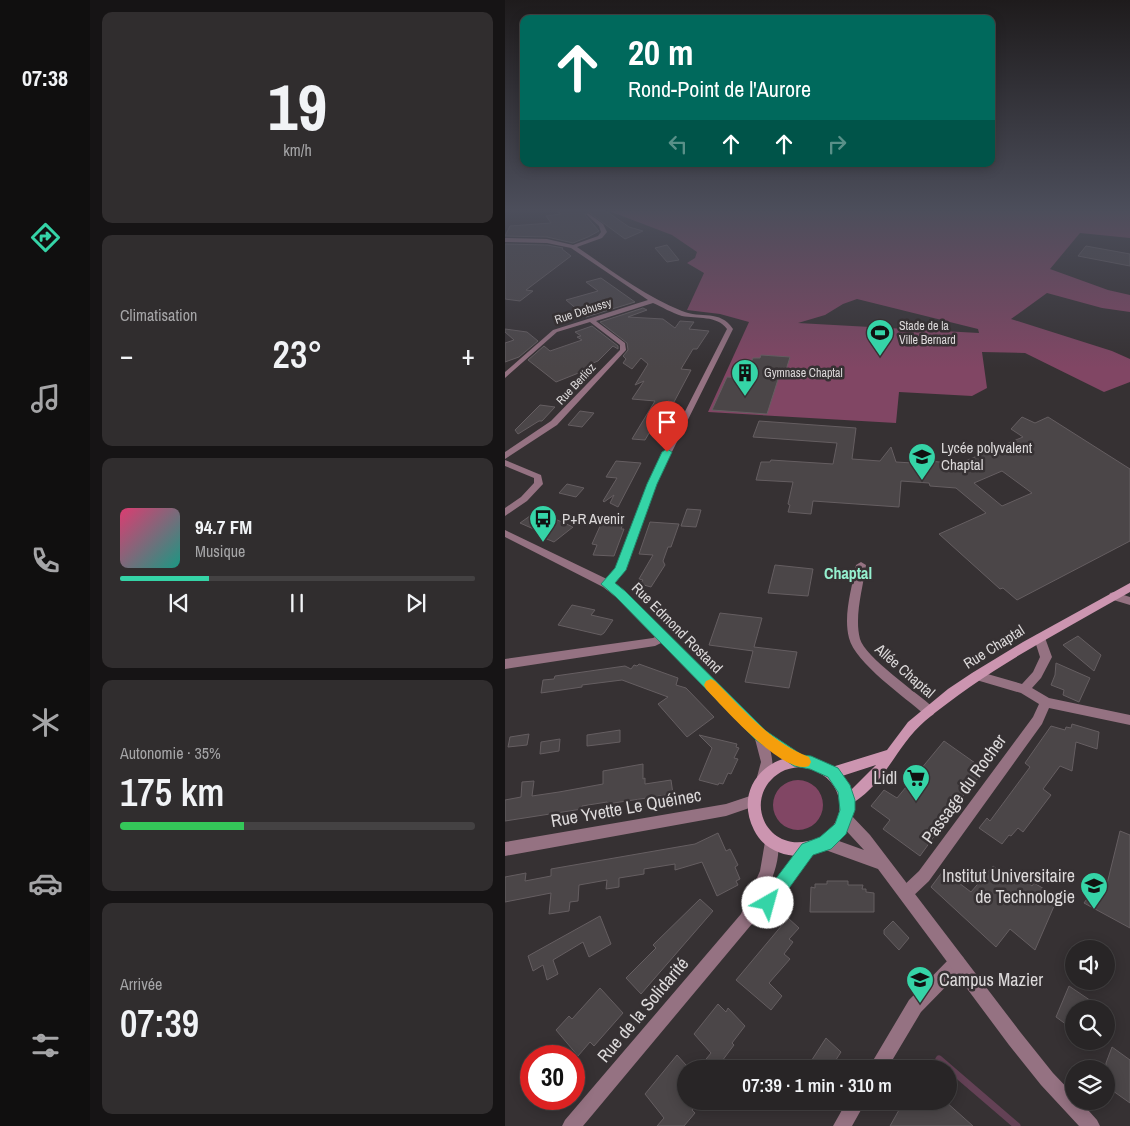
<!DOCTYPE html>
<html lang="fr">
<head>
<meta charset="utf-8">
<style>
	body { margin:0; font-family:"Archivo Narrow",sans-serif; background:#302d2e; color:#f1f3f6; height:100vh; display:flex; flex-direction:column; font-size:19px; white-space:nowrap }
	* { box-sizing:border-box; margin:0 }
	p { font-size:16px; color:#a5a5a7 }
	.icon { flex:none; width:28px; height:28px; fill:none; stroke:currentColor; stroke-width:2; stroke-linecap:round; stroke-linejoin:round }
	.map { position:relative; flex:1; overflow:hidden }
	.side { display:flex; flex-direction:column; gap:12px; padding:12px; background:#161415; width:415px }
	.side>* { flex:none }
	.guide { position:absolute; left:15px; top:15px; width:475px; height:152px; border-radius:10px; box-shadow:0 2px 12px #0003,0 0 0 1px #444243; background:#00695c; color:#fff; overflow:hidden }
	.controls { position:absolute; left:560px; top:940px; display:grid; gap:10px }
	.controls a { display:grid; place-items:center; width:50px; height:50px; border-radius:50%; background:#282526; box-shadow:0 2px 12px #0003,0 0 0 1px #444243; font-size:25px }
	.speed { position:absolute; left:15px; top:1045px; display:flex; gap:10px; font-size:25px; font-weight:700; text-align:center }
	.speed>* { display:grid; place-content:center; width:65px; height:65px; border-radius:50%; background:#282526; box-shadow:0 2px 12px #0003,0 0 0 1px #444243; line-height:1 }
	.speed .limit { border:8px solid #d22; background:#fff; color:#111 }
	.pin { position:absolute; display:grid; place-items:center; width:42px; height:42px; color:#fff; margin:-51px -21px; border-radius:50% 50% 50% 0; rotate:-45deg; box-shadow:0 0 5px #0007 }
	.pin .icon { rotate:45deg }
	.me { position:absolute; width:55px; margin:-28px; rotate:38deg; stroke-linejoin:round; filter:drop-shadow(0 0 4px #0008) }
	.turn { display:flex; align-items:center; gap:18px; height:105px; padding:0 25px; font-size:22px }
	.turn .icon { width:65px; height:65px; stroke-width:2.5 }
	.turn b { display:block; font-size:35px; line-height:42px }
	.lanes { display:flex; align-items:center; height:48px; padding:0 25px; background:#0003; justify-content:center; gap:25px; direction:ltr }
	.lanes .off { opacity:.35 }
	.big { font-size:38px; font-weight:600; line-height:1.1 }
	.side .widget { flex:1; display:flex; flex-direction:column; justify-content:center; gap:8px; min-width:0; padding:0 18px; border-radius:10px; background:#302d2e }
	.side .dial { align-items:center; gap:0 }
	.dial b { font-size:65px; line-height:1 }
	.song { display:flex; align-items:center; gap:15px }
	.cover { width:60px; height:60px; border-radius:8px; background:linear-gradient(135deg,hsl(340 70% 55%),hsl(170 70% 35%)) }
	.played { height:5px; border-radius:2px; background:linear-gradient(90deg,#35d4a7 25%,#444243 25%) }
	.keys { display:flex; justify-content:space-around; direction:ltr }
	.heat { display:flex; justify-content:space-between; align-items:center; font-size:28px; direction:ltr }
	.charge { height:8px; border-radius:4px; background:linear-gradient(90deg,#34c759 35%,#444243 0) }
	.trip { position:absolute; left:172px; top:1060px; width:280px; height:50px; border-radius:25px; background:#282526; box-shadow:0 2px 12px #0003,0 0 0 1px #444243; font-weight:600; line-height:50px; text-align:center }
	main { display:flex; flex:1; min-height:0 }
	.dock { display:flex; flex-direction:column; width:90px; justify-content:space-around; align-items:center; background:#100f0f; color:#a5a5a7 }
	.dock .icon { width:35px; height:35px }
	.dock .on { color:#35d4a7 }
	.dock b { font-size:22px; color:#f1f3f6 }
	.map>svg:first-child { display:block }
	.green { fill:#814664; fill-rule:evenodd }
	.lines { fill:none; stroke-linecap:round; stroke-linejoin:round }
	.stream { stroke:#634155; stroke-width:7 }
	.building { fill:#4b4648; stroke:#655e61; fill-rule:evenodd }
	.minor { fill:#957282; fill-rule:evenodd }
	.tertiary { fill:#957282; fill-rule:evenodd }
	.secondary { fill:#cc95b0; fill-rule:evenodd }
	.route { fill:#35d4a7; stroke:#228a6d }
	.slow { fill:#f59e0b }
	.labels { text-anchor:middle; stroke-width:5; stroke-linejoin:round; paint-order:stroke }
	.far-street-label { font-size:12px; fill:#dcd9da; stroke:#363133 }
	.far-poi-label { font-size:12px; fill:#dcd9da; stroke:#363133; text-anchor:start }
	.poi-label { font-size:15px; fill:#dcd9da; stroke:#363133; text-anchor:start }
	.street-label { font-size:15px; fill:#dcd9da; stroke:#363133 }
	.neighbourhood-label { font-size:16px; font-weight:bold; fill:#95f0cf; stroke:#363133 }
	.near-poi-label { font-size:18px; fill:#dcd9da; stroke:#363133; text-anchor:end }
	.near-street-label { font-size:18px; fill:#dcd9da; stroke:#363133 }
</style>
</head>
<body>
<main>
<nav class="dock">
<b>07:38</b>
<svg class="icon on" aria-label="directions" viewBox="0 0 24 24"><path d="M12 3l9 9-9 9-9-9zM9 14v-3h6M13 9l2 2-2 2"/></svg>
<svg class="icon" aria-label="music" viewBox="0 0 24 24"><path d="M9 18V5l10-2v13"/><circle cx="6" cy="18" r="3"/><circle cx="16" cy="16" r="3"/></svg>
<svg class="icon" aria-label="phone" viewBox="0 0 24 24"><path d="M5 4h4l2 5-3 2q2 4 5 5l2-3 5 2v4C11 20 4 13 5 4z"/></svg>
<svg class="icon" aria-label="climate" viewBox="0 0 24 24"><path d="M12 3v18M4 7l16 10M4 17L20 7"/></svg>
<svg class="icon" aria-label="car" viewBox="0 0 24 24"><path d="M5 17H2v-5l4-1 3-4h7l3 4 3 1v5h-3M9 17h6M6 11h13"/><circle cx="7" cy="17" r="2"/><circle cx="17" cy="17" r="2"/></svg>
<svg class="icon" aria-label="filters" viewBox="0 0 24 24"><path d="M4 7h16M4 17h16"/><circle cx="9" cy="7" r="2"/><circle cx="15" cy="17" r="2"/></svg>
</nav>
<section class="side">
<div class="widget dial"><b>19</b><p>km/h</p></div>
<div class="widget"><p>Climatisation</p>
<div class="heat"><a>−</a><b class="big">23°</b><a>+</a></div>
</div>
<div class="widget">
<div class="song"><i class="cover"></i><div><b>94.7 FM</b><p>Musique</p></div></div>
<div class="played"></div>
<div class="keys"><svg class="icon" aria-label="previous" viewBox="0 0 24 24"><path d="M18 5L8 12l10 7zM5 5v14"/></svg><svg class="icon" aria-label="pause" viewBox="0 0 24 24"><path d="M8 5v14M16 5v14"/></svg><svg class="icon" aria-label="next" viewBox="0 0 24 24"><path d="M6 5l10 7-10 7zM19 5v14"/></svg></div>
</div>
<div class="widget"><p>Autonomie · 35%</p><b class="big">175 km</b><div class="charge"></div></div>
<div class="widget"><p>Arrivée</p><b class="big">07:39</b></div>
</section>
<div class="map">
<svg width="625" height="1126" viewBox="0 0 625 1126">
	<rect width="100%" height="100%" fill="#363133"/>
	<!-- green -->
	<path class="green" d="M104,211H625V238L575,233L545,269L603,290L625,295V312L597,308L542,293L506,319L607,351L625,359V382L599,392L520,353L477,352L482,388L467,396L394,392L391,423L203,412L244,322L215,314L182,310L199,273L182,263L190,258L192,252L167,235ZM352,299L473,329L474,333L293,323L320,315L338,304Z
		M268 805a25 25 0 1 1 50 0a25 25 0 1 1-50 0Z"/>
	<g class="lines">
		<!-- stream -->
		<path class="stream" d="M434,1059L512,1126"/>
	</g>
	<!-- building -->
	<path class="building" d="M52,211H101L124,227L138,231L120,239L82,211L80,215L94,231L83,237L68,243L42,237L0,236L5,226L46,223L41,216L56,214Z
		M0,244L42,245L58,248L57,249L66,256L21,290L28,291L15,301L0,299Z
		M162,245L174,260L162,262L150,248Z
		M581,246L625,254V266L573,256Z
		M96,278L130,302L81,317L61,300L93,291L81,282Z
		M138,308L142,310L123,317L158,319L170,328L175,321L189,322L184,329L204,331L192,349H188L176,369L186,370L169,402L163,401L140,440L127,439L150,401L127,399L139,381L130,385L143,364L136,358L127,369L118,363L121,359L118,356L123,350L122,343L95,322Z
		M87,326L113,346V349L108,346L93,361L83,365L86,368L51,382L23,360L39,346L45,351L77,340L72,337L76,336L70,332Z
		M0,329L22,332L33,341L14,357L0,362V343L9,340L0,332Z
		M256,355L285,357L281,370H276L262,414L207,410L222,377L239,378L248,358H255Z
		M35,405L50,407L37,421H34L13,434L10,430Z
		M75,411L89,413L77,427L63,425Z
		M517,417L530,423L543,417L625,469V541L512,600L498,588L495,589L434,534L481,513L451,488L425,486L424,483L396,481L394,507L308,501L306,514L283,512L285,505L283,504L288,482L251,480L256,462H265L266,460L328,464L332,443L248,437L254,421L351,428L347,459L375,461L386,447L391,462L425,464V461L453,464L518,437L506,429ZM497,471L527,493L497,506L469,483Z
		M111,461L136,463L113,507L105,503L109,495L99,502L98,501L112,478L101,477Z
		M62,484L79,488L71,497L54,493Z
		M182,509L196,510L191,527L176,526Z
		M32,511L68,527L49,542L37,537L40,534L15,523Z
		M100,515L121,516L116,529H119L109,556L88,555L92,545L87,544Z
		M145,522L174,524L166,547H163L158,561L160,565L146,587L135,584L138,580L134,579L148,555L134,554Z
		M270,565L308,569L303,596L263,593Z
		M67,605L90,610L86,615L108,620L99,633L96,635L53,625Z
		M215,613L257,618L249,647L292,652L284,688L240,682L248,651L204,645Z
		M573,636L596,655L589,671L558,645Z
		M551,663L585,678L574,702L558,695L559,690L546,685L550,675Z
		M134,664L173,678L171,685L181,688L209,717L182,737L153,704L163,697L117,680L77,685V687L36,693L38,680L49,679L50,676L120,666L126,669L129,665L132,666Z
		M567,724L594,732L592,749L571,742L567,771L555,766L538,789L546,795L518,832L513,828L506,836L504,835L497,844L474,828L482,818L485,821L525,767L520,763L546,726L560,730L561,727L566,728Z
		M115,730V742L82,746V735Z
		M24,734L22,745L3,747L5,737Z
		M194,735L232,744L231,747L234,748L229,758L233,759L226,774L223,773L218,784L214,783L213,785L194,780L207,748Z
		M55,739L54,751L35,754L36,742Z
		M439,741L480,770L458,796L415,856L378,829L385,820L366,806L379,790L392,798Z
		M138,764V779L140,778V784L166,780L168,794L102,804V802L77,806V809L0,821V800L16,797L17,782L29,781L27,796L54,792L98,784V771Z
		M615,831L625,835V928L579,903L594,882L602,884Z
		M213,833L221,851L225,849L233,865L230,867L235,879L231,881L233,885L212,896L197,862L170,870V864L139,869V874L114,878V887L101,889L102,880L74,885L73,901L65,902L64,911L44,914L46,893L0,902V877L21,873L20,881L46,876V869L190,844Z
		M488,866L499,875L505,868L527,886L529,883L553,897L530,950L505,929L491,947L426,887L438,871L466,892Z
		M322,881H343V885H358L357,889H361V892L369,893V912H305L306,887L310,888V884H322Z
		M195,899L208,911L136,994L121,978L151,948L148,945Z
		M95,916L106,944L84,957L78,942L48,960L53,974L42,980L38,965L28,971L23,956Z
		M283,918L294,928L284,939L288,942L279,954L285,959L264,983L277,996L266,1010L231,980Z
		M388,921L404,938L394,950L379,934V930Z
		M564,986L598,1009H569V1030L551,1017Z
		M95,988L118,1013L89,1046L85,1042L73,1056L51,1030L64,1016L67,1019Z
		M213,1004L221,1012L223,1008L240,1026L227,1043L229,1045L211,1069H193L206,1053L189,1034Z
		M321,1038L336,1052L325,1069H301Z
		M607,1047L625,1060V1103L601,1086V1063Z
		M172,1055L181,1065V1101H194L187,1110L190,1113L179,1126H152L159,1118L140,1094Z
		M399,1101H440L468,1126H385Z"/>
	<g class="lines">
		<!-- minor -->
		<path class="minor" d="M83,213L98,224L102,232L97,238L72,247C106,270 139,296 177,311C196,319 215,309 228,329L151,484L120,570L106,587L102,588L97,584L111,568L143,484L222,329C212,315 192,319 177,316C167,313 157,307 148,303L91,321L120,343L121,350L52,425L0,459V452L46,421L115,350V345L85,322L52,332L0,378V372L48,330L143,300L66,248L42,243L0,242V238L42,239L68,245L93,236L96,232L94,226L81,214Z
			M0,460L36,475L38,484L22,501L0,516V508L16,497L29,483V478L0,466Z
			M356,562L361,565C358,588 349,616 355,639C360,657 412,693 428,707L430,711L428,715L424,716L420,715C400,697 350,663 344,638C338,615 347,588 351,565Z
			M609,592L625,597V605L605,599L604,596L605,593Z
			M158,633L162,634L164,637L162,640L150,646L0,669V659L148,638Z
			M535,634L539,635L547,657L536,678L527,688L544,698L625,715V725L544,708L537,724L424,881L406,898L401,900L396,898L394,893L396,888L414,871L528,717L534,704L516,693L468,679L466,676L468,673L472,671L517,684L528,672L535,657L529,638L531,635Z
			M248,795L253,797L255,801L253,805L221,816L0,856V842L221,804Z
			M266,834L271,836C278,853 268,877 261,893L298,845L303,843L308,845L310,850L308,855L268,908L246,925L78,1126H57L60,1120L236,914L255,871L261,836Z
			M452,955L458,957L460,963L458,969L416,1012L382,1069H363L404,1000L446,957Z
			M342,1101H361L347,1126H328Z"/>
		<!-- tertiary -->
		<path class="tertiary" d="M0,530L106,581L119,591L260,732L299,757L300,761L299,765L294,767L265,749C268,761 269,770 264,781L259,783L254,781L252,777L256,762L250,739L111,597L98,587L0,537Z
			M340,812L345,814L365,835L516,1033L548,1073L569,1095V1101H575L592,1120L595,1126H574L536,1085L504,1045L373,869L315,848L313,843L315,838L320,836L359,850L335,824L333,819L335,814Z"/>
		<!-- secondary -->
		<path class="secondary" d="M625,583V592C555,632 482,669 420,721C391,746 382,781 348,803C349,809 348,813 346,818C337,862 268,870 249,830C223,778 283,736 327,767L382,750L403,722L443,689L467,673L518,642ZM371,765L346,790L337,776ZM294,767C300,768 307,769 312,772C333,781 342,807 328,826C322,835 314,839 303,841C259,851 237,795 276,772C281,769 288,768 294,767Z"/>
	</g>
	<!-- sky -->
	<linearGradient id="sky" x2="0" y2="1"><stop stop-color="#1e1b1c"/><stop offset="0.57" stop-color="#4c4e5b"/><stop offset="1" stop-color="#4c4e5b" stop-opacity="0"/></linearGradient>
	<rect width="625" height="368" fill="url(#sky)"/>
	<!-- route -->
	<path class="route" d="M162,449L167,452L152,484L121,570L110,583L120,591L261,731L297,755L306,756L333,768L345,785L350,800V810L341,834L326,849L308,855L269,909L263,911L257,909L255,903L257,897L297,844L315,837L330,824L335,810L333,792L323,777L305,769L289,766L251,740L111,597L96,584L110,568L142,484L157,452Z"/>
	<!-- slow -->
	<path class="slow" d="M206,679L210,681C238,709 266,743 304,757L306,762L304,766C279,776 218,707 201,689L199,685L201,681Z"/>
	<!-- icons -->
	<defs>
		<symbol id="stadium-pin" viewBox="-11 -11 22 30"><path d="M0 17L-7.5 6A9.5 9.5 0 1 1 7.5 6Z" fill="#35d4a7" stroke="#363133"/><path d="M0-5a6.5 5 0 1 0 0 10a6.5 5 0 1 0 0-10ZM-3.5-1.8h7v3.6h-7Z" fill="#111"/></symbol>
		<symbol id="building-pin" viewBox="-11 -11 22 30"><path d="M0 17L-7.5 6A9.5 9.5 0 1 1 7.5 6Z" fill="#35d4a7" stroke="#363133"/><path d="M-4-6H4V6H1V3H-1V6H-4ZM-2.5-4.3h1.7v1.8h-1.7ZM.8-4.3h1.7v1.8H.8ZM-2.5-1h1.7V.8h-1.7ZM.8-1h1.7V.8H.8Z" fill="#111"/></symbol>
		<symbol id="school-pin" viewBox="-11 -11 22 30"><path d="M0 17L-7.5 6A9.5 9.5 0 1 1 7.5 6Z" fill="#35d4a7" stroke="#363133"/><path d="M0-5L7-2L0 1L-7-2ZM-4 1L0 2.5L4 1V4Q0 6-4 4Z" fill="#111"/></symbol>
		<symbol id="bus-pin" viewBox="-11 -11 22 30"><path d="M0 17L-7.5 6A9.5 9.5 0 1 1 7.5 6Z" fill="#35d4a7" stroke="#363133"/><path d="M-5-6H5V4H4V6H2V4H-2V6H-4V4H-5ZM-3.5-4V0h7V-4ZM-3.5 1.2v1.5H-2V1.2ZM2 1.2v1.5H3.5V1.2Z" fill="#111"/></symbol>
		<symbol id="supermarket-pin" viewBox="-11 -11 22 30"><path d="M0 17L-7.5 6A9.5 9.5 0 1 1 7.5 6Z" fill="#35d4a7" stroke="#363133"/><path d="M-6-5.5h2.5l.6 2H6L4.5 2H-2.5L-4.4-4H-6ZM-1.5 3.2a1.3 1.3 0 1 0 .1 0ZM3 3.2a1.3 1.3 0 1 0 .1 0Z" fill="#111"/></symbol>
		<symbol id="university-pin" viewBox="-11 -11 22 30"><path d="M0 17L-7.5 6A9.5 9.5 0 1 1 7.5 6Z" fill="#35d4a7" stroke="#363133"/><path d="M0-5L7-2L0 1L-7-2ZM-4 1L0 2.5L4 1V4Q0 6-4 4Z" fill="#111"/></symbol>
	</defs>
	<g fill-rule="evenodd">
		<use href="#stadium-pin" x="359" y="317" width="32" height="43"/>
		<use href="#building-pin" x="224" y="357" width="32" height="43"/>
		<use href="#school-pin" x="401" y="441" width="32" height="43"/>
		<use href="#bus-pin" x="22" y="503" width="32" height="43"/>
		<use href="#supermarket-pin" x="395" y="762" width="32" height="43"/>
		<use href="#university-pin" x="573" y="870" width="32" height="43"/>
		<use href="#university-pin" x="399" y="964" width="32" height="43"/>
	</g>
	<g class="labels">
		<!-- far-street labels -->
		<g class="far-street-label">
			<text transform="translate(78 311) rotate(-18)" y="4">Rue Debussy</text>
			<text transform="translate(71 384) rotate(-47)" y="4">Rue Berlioz</text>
		</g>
		<!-- far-poi labels -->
		<g class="far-poi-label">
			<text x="394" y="330">Stade de la<tspan x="394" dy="14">Ville Bernard</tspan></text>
			<text x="259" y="377">Gymnase Chaptal</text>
		</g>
		<!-- poi labels -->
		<g class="poi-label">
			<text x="436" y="453">Lycée polyvalent<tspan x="436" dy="17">Chaptal</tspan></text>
			<text x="57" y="524">P+R Avenir</text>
		</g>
		<!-- street labels -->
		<g class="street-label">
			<text transform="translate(172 628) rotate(45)" y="5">Rue Edmond Rostand</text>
			<text transform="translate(489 647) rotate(-32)" y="5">Rue Chaptal</text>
			<text transform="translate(400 671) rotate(41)" y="5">Allée Chaptal</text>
		</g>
		<!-- neighbourhood labels -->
		<g class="neighbourhood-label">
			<text x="343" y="579">Chaptal</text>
		</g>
		<!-- near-poi labels -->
		<g class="near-poi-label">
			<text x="392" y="784">Lidl</text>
			<text x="570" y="882">Institut Universitaire<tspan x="570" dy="21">de Technologie</tspan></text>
			<text x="434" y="986" text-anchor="start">Campus Mazier</text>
		</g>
		<!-- near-street labels -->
		<g class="near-street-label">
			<text transform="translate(459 789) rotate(-54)" y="6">Passage du Rocher</text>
			<text transform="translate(121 808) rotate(-10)" y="6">Rue Yvette Le Quéinec</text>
			<text transform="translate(138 1010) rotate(-50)" y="6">Rue de la Solidarité</text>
		</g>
	</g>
</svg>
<div class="controls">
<a><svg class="icon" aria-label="sound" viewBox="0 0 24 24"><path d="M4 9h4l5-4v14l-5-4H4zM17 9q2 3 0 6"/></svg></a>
<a><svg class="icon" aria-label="search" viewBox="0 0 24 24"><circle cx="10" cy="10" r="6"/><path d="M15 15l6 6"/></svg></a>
<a><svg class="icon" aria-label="layers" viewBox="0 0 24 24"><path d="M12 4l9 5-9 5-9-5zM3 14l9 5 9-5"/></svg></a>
</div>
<div class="speed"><div class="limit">30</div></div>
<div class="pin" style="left:162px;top:452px;background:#d93025"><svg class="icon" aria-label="arrive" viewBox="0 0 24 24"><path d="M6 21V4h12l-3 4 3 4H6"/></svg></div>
<svg class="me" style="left:263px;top:903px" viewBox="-20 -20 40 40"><circle r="19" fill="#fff"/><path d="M0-13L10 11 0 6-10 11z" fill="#35d4a7"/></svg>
<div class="trip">07:39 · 1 min · 310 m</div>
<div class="guide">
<div class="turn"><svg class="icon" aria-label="ahead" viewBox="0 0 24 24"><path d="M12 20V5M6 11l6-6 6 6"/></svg><div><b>20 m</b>Rond-Point de l'Aurore</div></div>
<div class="lanes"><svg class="icon off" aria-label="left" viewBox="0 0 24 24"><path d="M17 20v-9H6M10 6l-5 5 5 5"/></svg><svg class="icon" aria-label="ahead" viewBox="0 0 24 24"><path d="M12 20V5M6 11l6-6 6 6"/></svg><svg class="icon" aria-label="ahead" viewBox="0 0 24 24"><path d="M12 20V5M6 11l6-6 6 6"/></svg><svg class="icon off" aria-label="right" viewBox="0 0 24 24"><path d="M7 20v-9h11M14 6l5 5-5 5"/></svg></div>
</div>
</div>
</main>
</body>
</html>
